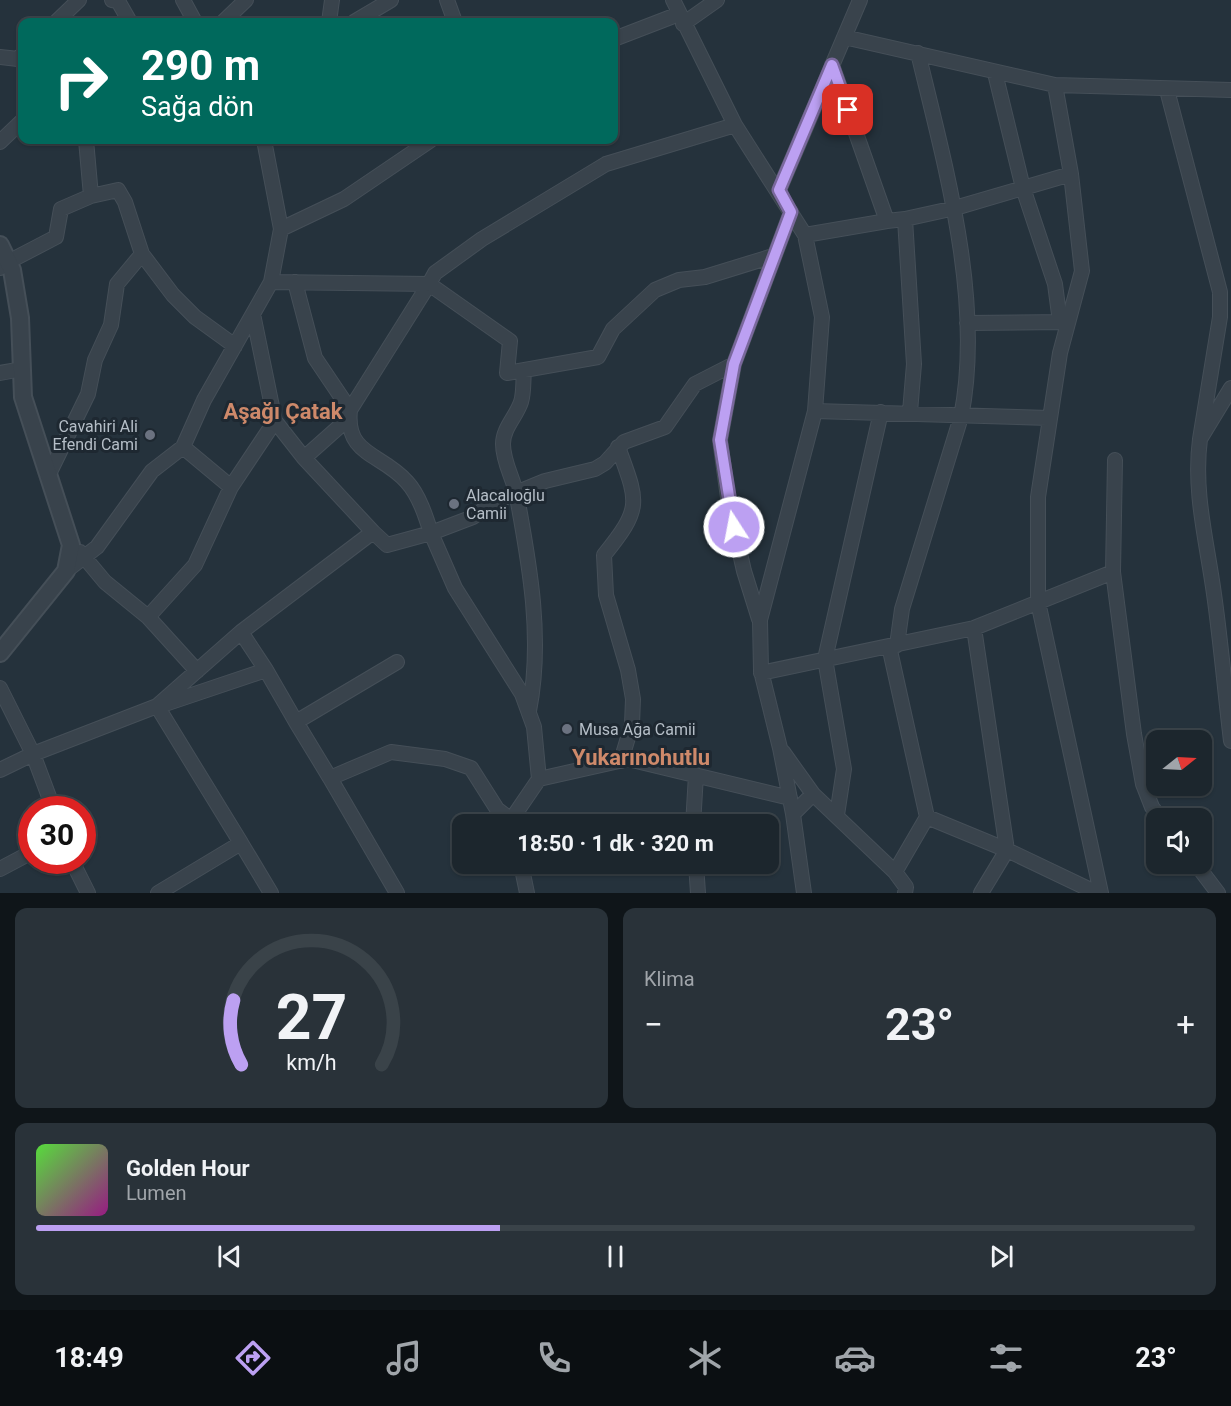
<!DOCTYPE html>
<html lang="tr">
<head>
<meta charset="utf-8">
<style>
	body { margin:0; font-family:Roboto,sans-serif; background:#293239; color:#f1f3f6; height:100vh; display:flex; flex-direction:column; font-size:22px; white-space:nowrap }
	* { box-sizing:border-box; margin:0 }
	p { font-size:20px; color:#a0a5aa }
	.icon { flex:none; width:33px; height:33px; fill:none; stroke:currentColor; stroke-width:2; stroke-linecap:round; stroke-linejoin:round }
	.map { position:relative; height:893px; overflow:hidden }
	.sheet { display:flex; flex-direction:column; gap:15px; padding:15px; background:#0f1519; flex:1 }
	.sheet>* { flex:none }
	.hud { position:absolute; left:18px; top:18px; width:600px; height:126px; border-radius:12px; box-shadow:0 2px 4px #0004,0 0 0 2px #3a4349; background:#00695c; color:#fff; overflow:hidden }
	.needle { width:39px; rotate:72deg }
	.tools { position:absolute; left:1146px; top:730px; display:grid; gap:12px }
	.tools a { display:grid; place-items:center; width:66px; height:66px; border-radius:12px; background:#1c262d; box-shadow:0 2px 4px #0004,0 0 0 2px #3a4349; font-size:30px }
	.speed { position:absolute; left:18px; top:796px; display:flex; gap:12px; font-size:30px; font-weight:700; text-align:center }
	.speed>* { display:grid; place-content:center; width:78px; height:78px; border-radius:50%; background:#1c262d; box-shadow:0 2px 4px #0004,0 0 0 2px #3a4349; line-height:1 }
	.speed .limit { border:9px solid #d22; background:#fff; color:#111 }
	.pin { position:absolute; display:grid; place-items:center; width:51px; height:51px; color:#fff; margin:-26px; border-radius:12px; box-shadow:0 3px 9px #0006 }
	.me { position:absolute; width:66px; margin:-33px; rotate:349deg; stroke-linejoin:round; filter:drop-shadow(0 0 4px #0008) }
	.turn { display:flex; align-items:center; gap:21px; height:126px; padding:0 24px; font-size:27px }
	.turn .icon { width:78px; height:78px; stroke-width:2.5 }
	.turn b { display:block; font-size:42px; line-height:51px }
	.big { font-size:45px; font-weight:700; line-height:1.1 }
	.sheet .tile { flex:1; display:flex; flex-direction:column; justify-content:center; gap:9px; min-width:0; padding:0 21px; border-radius:12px; background:#293239 }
	.sheet .dial { align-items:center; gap:0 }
	.dial svg { height:156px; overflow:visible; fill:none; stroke:#3a4349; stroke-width:7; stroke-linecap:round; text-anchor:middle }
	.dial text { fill:#f1f3f6; stroke:none }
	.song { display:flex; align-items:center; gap:18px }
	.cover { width:72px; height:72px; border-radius:9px; background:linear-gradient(135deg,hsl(110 70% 55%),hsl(310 70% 35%)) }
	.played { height:6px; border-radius:3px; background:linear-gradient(90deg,#bca0f2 40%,#3a4349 40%) }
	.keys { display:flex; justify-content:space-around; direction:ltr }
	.heat { display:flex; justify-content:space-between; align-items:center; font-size:33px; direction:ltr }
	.sheet .tiles { flex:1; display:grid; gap:15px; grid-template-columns:1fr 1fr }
	.tile:last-child { grid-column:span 2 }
	.trip { position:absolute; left:452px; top:814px; width:327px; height:60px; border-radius:12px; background:#1c262d; box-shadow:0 2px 4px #0004,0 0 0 2px #3a4349; font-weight:700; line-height:60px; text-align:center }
	.dock { display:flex; height:96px; justify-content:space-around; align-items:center; background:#0b0f12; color:#a0a5aa }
	.dock .icon { width:42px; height:42px }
	.dock .active { color:#bca0f2 }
	.dock b { font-size:27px; color:#f1f3f6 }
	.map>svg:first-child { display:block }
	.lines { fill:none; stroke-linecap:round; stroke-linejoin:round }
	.minor-casing { stroke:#454f58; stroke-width:16 }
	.tertiary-casing { stroke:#454f58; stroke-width:20 }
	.minor { stroke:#39434c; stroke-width:14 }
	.tertiary { stroke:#39434c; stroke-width:16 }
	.route-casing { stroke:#7a689d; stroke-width:15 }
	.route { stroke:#bca0f2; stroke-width:10 }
	.worship-dot { fill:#6b7280; stroke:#1e2831; stroke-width:2 }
	.labels { text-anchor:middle; stroke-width:6; stroke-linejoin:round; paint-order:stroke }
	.poi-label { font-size:16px; fill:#b5bec7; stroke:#1e2831; text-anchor:start }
	.district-label { font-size:22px; font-weight:bold; fill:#ce896a; stroke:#1e2831 }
</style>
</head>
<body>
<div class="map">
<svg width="1231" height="893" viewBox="0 0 1231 893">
	<rect width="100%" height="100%" fill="#25323c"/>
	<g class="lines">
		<defs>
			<path id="minor" d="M112,0L118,1L130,22
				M183,0L195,22
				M447,0L455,22
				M673,0L735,125L805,235L822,317L815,411L760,620L761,671L780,748L793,814
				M56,22L79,0
				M223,22L246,0
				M329,22L332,0
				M354,22L391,0
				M683,24L717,0
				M844,37L1055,85L1071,174L955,208L905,219L914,364L910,412
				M614,39L679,14
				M0,57L18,59L22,55
				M832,65L887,221L905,219
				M995,73L1023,188L1055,284L1060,322
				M1055,85L1231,90
				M1167,90L1220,292V317L1200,439L1231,388
				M735,125L606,164L482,239L435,273L429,284L510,341L507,373L598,357L613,329L655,290L679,280L705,277L773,256
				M264,140L281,229L344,199L431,140
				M0,142L22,121
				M1071,174L1082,271L1060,353L1038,497V602L1101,893
				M779,190L860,0
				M805,235L887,221
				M142,254L173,295L195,317L235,346
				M0,268L8,262L56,237L61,209L91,196L86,140
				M295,282L315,358L350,410
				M253,314L275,421L304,458L373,532
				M967,323L1067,322
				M524,370C523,381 524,393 521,402C516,417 503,428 503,444C503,463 514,479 517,497C530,567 543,640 529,711
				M0,373L22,369
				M815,411L1049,418
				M1200,439C1193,492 1207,542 1214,594C1221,643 1225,692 1231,741
				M183,447L231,487
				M618,447C638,502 643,507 604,555L606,595L628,670L633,699L632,724L621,761
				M304,458L349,418
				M1115,460L1113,572L1134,734L1143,784L1152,807L1161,819
				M48,476L88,394L95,360L111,325L117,284L142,254L125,202L118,190L91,196
				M80,552L105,582L148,617L197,671
				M66,571L97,547L152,471L183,447L204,400L271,282
				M148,617L195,565L231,487L275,421
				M759,619L744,571L729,505L720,440L734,364L791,212
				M974,628L1007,850L1097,893
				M241,632L266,670
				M897,645L902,609L961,417C984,302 945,165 918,53
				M889,646L927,817L1007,850L981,893
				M761,673L974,628L1113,572
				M0,688L33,754L157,706L241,843L158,893
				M162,705L266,670L296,722
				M157,706L241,632L373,532L387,545L431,533C426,517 419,495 407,482C382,453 345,456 350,410L429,284L271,282L281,229
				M783,752L813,794L895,872L906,887L905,893
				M0,770L33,754L54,810
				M330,778L296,722L397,662
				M539,779L534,727L522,694L455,588L431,533L473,517L496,501L545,481L595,469L605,463L624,442L665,427L695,384L734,364
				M837,815L844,769L825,659L881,412
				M511,820L539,779L628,759L790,798
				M693,825L696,775
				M241,843L271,893
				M72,861L88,893
				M521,864L527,893
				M696,864L698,893
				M1196,864L1218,893
				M0,869L32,852
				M895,872L927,817
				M397,893L330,778L391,752L445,759L471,768L497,809L511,820L512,825
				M804,893L793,814L813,794"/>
			<path id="tertiary" d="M0,245L12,270L20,318L23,397L71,545L66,571L0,653"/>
		</defs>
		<!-- minor casing -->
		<use href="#minor" class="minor-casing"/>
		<!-- tertiary casing -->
		<use href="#tertiary" class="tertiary-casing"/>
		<!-- minor -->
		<use href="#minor" class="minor"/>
		<!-- tertiary -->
		<use href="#tertiary" class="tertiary"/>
	</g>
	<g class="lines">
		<defs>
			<path id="route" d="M734,527L720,440L734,364L791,212L779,190L832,65L848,110"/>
		</defs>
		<!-- route casing -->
		<use href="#route" class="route-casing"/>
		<!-- route -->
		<use href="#route" class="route"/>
	</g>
	<!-- markers -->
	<g class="worship-dot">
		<circle cx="150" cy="435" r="6"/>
		<circle cx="454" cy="504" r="6"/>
		<circle cx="567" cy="729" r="6"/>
	</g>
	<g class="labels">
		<!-- poi labels -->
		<g class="poi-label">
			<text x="138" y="432" text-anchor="end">Cavahiri Ali<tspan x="138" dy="18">Efendi Cami</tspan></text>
			<text x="466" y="501">Alacalıoğlu<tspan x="466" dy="18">Camii</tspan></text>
			<text x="579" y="735">Musa Ağa Camii</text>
		</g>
		<!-- district labels -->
		<g class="district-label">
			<text x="283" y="419">Aşağı Çatak</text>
			<text x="641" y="765">Yukarınohutlu</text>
		</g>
	</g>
</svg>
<div class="tools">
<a><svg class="needle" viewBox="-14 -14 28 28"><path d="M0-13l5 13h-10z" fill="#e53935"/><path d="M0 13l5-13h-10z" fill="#a0a5aa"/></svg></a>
<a><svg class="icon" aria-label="sound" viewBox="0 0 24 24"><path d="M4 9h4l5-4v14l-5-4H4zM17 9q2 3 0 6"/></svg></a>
</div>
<div class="speed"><div class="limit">30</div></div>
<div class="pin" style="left:848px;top:110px;background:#d93025"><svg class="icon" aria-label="arrive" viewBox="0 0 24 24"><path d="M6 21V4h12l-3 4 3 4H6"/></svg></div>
<svg class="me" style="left:734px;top:527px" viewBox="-20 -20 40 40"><circle r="17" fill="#bca0f2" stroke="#fff" stroke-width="3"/><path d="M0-11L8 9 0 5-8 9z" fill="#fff"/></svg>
<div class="trip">18:50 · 1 dk · 320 m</div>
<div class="hud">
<div class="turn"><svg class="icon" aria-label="right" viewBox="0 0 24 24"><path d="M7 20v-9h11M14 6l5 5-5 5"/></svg><div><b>290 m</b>Sağa dön</div></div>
</div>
</div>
<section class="sheet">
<div class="tiles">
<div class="tile dial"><svg viewBox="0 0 100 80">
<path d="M14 69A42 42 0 1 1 86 69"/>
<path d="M14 69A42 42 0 0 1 10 36" stroke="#bca0f2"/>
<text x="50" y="56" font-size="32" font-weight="700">27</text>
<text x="50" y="72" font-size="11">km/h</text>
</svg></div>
<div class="tile"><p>Klima</p>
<div class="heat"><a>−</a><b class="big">23°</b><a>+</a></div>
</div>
<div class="tile">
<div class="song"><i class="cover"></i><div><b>Golden Hour</b><p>Lumen</p></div></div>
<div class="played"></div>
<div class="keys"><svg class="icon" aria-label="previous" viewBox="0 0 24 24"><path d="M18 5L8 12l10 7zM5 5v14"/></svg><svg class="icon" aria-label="pause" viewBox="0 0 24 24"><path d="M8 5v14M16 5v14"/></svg><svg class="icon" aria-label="next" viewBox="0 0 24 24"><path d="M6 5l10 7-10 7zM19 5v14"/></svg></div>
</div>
</div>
</section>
<nav class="dock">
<b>18:49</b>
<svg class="icon active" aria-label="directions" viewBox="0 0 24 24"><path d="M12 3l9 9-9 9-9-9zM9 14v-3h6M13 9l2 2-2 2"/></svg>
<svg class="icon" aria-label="music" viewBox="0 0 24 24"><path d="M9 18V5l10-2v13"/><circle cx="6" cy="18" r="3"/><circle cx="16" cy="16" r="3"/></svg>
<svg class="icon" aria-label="phone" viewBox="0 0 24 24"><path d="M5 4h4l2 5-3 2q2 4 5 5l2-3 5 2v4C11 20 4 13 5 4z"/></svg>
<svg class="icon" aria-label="climate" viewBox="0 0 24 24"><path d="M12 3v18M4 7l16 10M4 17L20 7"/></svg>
<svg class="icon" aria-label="car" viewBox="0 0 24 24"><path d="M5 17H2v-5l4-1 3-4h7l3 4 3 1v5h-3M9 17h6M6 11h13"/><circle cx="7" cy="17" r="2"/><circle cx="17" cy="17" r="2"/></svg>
<svg class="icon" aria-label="filters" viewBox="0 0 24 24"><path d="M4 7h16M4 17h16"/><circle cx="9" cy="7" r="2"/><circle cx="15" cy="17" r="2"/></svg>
<b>23°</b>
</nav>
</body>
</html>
